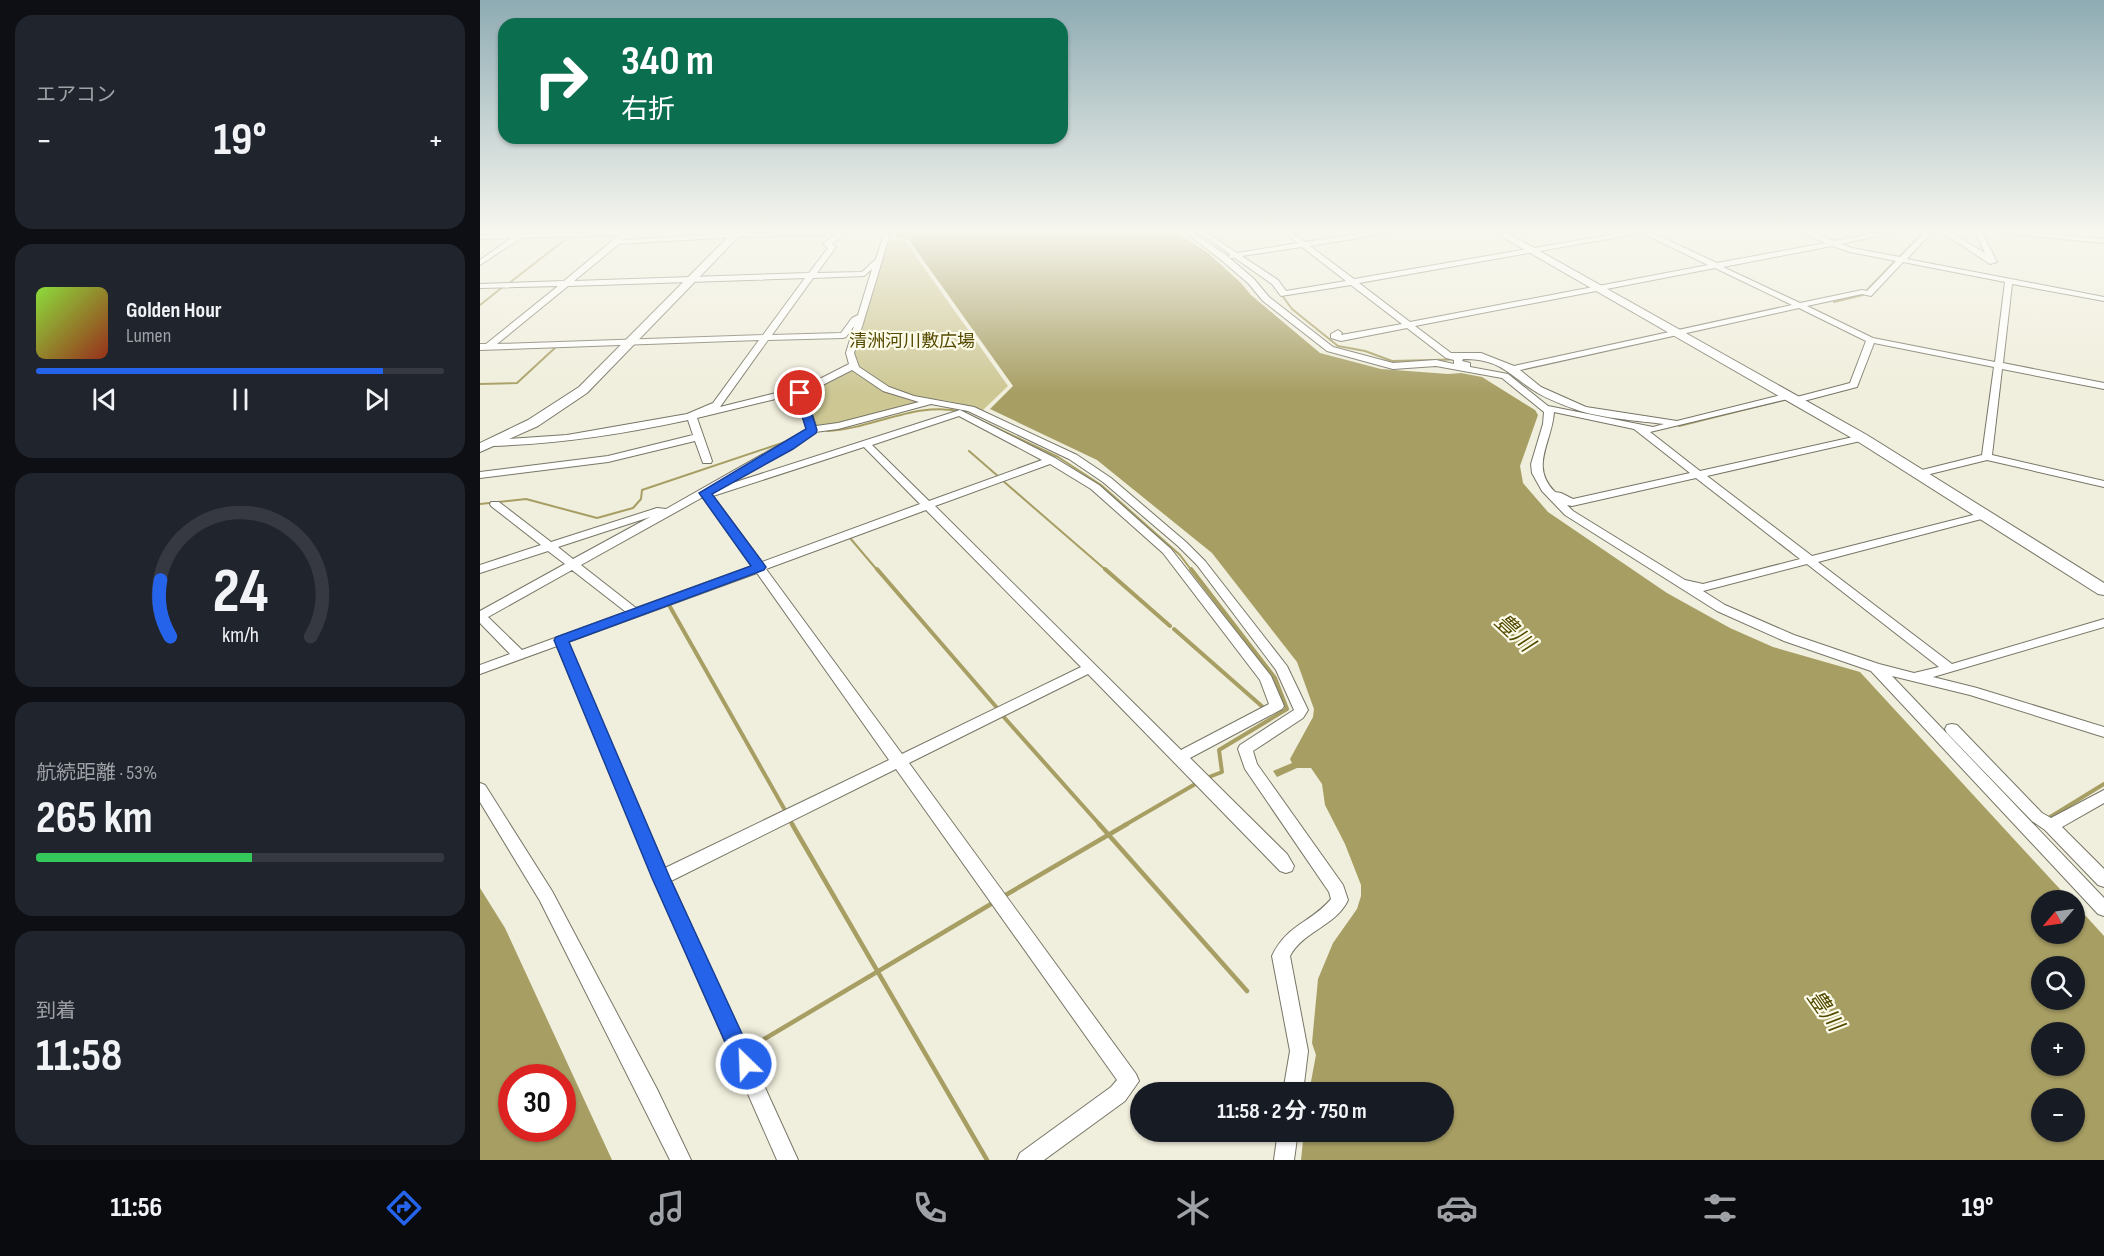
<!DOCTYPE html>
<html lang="ja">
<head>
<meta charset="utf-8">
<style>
	body { margin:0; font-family:"Sofia Sans Condensed","Noto Sans JP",sans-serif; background:#20242c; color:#f1f3f6; height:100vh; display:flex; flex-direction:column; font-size:22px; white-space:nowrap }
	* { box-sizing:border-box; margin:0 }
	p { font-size:20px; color:#9ea1a6 }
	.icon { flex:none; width:33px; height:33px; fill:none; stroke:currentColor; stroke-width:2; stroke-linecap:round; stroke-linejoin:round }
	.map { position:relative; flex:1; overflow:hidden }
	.details { display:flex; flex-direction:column; gap:15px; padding:15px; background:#0d0f14; width:480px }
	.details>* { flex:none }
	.guide { position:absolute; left:18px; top:18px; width:570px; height:126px; border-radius:18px; box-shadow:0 2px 4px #0004; background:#0b6e4f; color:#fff; overflow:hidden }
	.needle { width:39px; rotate:241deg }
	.tools { position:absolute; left:1551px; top:890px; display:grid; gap:12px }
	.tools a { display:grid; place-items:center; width:54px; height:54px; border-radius:50%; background:#171b24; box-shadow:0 2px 4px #0004; font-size:30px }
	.speed { position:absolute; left:18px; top:1064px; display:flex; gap:12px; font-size:30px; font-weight:700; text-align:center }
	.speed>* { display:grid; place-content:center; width:78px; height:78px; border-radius:50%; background:#171b24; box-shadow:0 2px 4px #0004; line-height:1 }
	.speed .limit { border:9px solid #d22; background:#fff; color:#111 }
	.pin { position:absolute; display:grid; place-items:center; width:51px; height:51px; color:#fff; margin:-26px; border:3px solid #fff; border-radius:50%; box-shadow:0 2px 6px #0007 }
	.me { position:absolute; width:66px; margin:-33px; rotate:336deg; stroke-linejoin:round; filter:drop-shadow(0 0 4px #0008) }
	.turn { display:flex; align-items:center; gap:21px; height:126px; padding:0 24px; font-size:27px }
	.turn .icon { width:78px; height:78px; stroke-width:2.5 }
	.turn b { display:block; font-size:42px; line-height:51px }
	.big { font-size:45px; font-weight:700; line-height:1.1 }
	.details .widget { flex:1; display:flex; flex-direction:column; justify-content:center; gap:9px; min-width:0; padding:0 21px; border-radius:18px; background:#20242c }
	.details .dial { align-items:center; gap:0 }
	.dial svg { height:156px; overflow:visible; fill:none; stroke:#363941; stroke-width:7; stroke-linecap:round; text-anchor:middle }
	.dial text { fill:#f1f3f6; stroke:none }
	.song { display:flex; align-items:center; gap:18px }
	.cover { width:72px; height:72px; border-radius:9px; background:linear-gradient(135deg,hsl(90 70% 55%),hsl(10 70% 35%)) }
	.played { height:6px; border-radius:3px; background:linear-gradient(90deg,#2563eb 85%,#363941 85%) }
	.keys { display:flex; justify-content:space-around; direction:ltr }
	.heat { display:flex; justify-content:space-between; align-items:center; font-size:33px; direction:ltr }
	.charge { height:9px; border-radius:4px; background:linear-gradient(90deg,#34c759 53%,#363941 0) }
	.trip { position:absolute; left:650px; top:1082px; width:324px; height:60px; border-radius:30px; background:#171b24; box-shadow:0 2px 4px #0004; font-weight:700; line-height:60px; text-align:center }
	.dock { display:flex; height:96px; justify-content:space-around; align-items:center; background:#090b0e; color:#9ea1a6 }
	.dock .icon { width:42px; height:42px }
	.dock .active { color:#2563eb }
	.dock b { font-size:27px; color:#f1f3f6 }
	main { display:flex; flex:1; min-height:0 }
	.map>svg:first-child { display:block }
	.green { fill:#cdc794 }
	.water { fill:#a79e64; fill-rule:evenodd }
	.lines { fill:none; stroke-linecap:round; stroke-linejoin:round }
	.stream-far2 { stroke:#a79e64; stroke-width:2 }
	.stream-far1 { stroke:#a79e64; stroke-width:4 }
	.stream { stroke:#a79e64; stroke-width:4.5 }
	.street-casing { stroke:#787667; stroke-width:2 }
	.secondary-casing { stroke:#787667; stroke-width:2 }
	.street { fill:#fff; fill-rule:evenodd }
	.secondary { fill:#fff; fill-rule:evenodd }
	.route { fill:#2563eb; stroke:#184099; stroke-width:1.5 }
	.labels { text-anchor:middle; stroke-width:4.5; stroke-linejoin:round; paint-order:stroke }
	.far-park-label { font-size:18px; fill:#554b00; stroke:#fdfbe9 }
	.water-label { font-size:22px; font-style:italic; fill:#544b00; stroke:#fdfbe9 }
</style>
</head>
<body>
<main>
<section class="details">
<div class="widget"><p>エアコン</p>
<div class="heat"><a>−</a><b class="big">19°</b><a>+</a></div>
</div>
<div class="widget">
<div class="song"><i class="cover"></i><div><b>Golden Hour</b><p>Lumen</p></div></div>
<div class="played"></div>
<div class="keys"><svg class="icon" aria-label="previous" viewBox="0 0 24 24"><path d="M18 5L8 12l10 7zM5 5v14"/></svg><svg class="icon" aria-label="pause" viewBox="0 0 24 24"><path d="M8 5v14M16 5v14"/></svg><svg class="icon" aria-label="next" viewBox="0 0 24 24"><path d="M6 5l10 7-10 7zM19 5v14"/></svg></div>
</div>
<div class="widget dial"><svg viewBox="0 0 100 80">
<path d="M14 69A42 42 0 1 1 86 69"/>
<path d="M14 69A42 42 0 0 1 9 40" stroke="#2563eb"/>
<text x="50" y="56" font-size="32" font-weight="700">24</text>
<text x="50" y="72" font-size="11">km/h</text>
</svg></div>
<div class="widget"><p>航続距離 · 53%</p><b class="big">265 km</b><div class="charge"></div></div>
<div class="widget"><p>到着</p><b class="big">11:58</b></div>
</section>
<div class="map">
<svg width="1624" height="1160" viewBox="0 0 1624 1160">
	<rect width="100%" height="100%" fill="#f0eedc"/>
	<!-- green -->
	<path class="green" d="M415,238L425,241L528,386L502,411C460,391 397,406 373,356L409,241L416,240Z
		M368,370H374L395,386L438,403L359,425L336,428L325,398L333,389Z"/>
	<!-- water -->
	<path class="water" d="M418,231H694L728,253L761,283L771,295L840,353L901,369L968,374L981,373L1002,377L1055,410L1058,415L1040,466L1043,483L1068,512L1187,593L1250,628L1293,647L1380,672L1590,900H1562V933H1594L1595,904L1624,936V1160H821L824,1131H963V1092H829L836,1055L832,1043L838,979L853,943L877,909L881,896V885L865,844L845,805L842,784L831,768H817L797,777L793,771L812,763L810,759L833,717L834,709L817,662L732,553L617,460L510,409L533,386L429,240L416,236ZM1562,966H1594V999H1562ZM1562,1032H1594V1065H1562ZM1562,1098H1594V1131H1562Z
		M0,888L25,928L132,1160H0ZM32,1077H82V1128H32Z"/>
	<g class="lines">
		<!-- stream-far2 -->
		<path class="stream-far2" d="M716,231L727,238
			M1418,258L1445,231
			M28,284L86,239
			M1386,291L1416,260
			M801,294L812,309L858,346L885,351L912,361L993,359
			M1354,302L1383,295
			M0,305L24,286
			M0,384L37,383L77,346
			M1199,426L1307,399
			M347,431C393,429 437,400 483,412L578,457L621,485L700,555L712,571
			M489,451L519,477
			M522,480L627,571
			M0,504L46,499L117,518L153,508L161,499L162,490L305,442
			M370,538L398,571"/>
		<!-- stream-far1 -->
		<path class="stream-far1" d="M397,569L518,709
			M625,569L690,626
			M711,569L795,678L807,709L739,750L742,772L729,777
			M189,605L306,812
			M694,629L785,709
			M522,715L620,825
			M309,819L313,825
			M1567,819L1624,784
			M645,825L717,783"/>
		<!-- stream -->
		<path class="stream" d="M312,824L507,1160
			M619,824L767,991
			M524,896L647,824
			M271,1047L511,904"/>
		<defs>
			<path id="street" d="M149,231L143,240L254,233L366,231L352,244L356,247L337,273L382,272L396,259L405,231H411L374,353L379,367L409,387L434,396L494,407L597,455L631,478L706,542L725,561L807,666L828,710L823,718L773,751L777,764L863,885L868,900C856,926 823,931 810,956L828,1051L823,1092H803L810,1051L792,956C807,924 831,923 851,899L849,892L765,769L758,749L760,745L814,710L796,670L717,565L698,546L623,482L589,459L488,411L451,404L358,429L335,432L240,487L480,410L575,458L619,485L691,549L791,676L804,706L802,709L710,758L807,854L814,866L812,871L806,873L800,871L608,674L429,763L656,1074L659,1081L645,1101L564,1160H537L540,1153L631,1087L637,1080L416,769L191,881L318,1160H297L173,878L77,646L0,674V665L30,654L0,623V611L85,564L68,551L0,573V565L61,545L11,506L10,504L11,502H19L71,542L177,508L186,509L327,429L316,396H308L217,418L232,461L231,463H223L215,441L128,462L0,478V472L128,456L213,435L208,420C143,434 78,444 12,446L7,443L12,440L87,435L207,414L233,403L279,340L0,350V344H6L78,286L0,288V284L84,281L139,235L41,238L0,265V260L31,238L0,239V235ZM355,234L343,244L348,248L329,273L94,281L139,244L256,237ZM392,269L378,315L372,318L361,333L292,335L333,278L384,276ZM325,278L283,335L17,344L88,286ZM374,326L366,353L369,364L318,390H308L240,407L288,340L363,338L366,337ZM372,370L403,391L439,402L358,423L336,426L325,394ZM479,416L562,460L449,501L392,445ZM384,447L440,504L282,562L233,496ZM570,464L611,489L683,553L780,680L789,704L701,750L455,506ZM223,497L272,566L156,608L101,565ZM446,510L601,667L422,754L286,569ZM170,517L93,559L78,547ZM92,570L146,612L42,650L8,617ZM277,573L409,760L185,868L88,642Z
				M703,231H710L746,255L774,279L789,297L853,347L913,363L956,360L974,364V360L966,358L927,328L861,341L851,338V334L858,330L862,333L861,335L922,324L871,285L801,296L792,284L755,258H749L750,254L717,231H724L757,253L818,243L803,231H810L825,242L896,231H911L908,233L830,246L874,279L1152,231H1168L1237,263L1345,243L1319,231H1328L1354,241L1407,231H1420L1361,244L1372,248L1420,257L1446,231H1453L1427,259L1624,297V301L1532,284L1523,363L1624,383V389L1522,369L1512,455L1624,481V487L1507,460L1438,477L1434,476L1433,474L1434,472L1502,455L1514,367L1394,343L1377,387L1316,403L1313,402V398L1370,383L1386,341L1319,308L1040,370L1061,387L1106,407L1197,421L1309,393L1312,394V398L1170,432L1220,471L1382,435L1385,436V440L1227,476L1332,556L1505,512L1509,513L1511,515L1509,517L1338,562L1472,664L1624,619V627L1453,677L1497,688L1624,727V737L1490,695L1412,676L1624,898V916L1618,914L1391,671L1304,641L1237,611L1085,515L1062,491L1052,473L1051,464L1063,424L1064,412L1022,378L956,366L913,369L847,351L783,301L768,283L740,259ZM1162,233L1228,265L930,322L879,283ZM1352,246L1370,252L1416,261L1387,291L1382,290L1320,303L1243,267ZM822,247L866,281L806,291L798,280L762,256ZM1423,262L1525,282L1515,362L1393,338L1327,306L1382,294L1391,296ZM1235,268L1312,305L1034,366L1001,353H971L935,326ZM983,359C1019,359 1026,372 1053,390C1066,399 1086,406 1100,411C1123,418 1159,421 1184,424L1173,427L1068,406L1028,374L990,367V363L982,361ZM1074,412L1154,429L1210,473L1093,499L1081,493L1075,492C1049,466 1072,443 1074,412ZM1216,478L1320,559L1223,584L1205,580L1093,511L1087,505L1092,506ZM1327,564L1459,667L1434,673L1399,664L1314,635L1245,605L1223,591Z
				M1460,231H1468L1505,253L1495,231H1501L1517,262L1510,264Z
				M1517,231H1540L1624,239V243L1520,233Z
				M1472,724L1477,725L1562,813L1571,818L1624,790V803L1582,827L1624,869V887L1618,885L1565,830L1552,821L1467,733L1465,729L1467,725Z
				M0,783L5,785L72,891L177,1089L211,1160H190L60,901L0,802Z
				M798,1131H818L814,1160H794Z"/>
			<path id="secondary" d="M254,231H264L107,393L58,426L0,452V443L48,420L99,387Z
				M1012,231H1024L1387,435L1624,583V595L1618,594L1377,441Z"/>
		</defs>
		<!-- street casing -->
		<use href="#street" class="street-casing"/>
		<!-- secondary casing -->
		<use href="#secondary" class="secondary-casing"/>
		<!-- street -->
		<use href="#street" class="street"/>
		<!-- secondary -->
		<use href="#secondary" class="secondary"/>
	</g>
	<!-- sky -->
	<linearGradient id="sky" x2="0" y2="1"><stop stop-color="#8eabb3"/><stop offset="0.59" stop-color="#f8f7ef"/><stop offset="1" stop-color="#f8f7ef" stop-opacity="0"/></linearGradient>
	<rect width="1624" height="393" fill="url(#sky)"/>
	<!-- route -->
	<path class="route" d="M320,389L325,393L337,430L336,433L313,449L232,494L286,567L284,570L89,642L190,878L276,1064L273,1071L266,1074L258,1071L172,878L74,640L76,637L271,566L219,493L326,429L315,393Z"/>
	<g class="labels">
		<!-- far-park labels -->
		<g class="far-park-label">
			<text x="432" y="347">清洲河川敷広場</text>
		</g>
		<!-- water labels -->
		<g class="water-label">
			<text transform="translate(1035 632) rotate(43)" y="8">豊川</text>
			<text transform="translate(1346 1010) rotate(55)" y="8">豊川</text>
		</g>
	</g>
</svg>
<div class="tools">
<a><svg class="needle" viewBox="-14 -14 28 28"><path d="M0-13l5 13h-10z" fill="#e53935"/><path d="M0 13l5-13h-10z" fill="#9ea1a6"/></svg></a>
<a><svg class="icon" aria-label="search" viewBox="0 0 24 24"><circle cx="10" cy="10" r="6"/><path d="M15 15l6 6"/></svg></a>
<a>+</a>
<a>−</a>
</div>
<div class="speed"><div class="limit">30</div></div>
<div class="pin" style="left:320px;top:393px;background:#d93025"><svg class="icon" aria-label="arrive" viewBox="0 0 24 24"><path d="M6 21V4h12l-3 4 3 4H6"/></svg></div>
<svg class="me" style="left:266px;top:1064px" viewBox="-20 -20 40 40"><circle r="17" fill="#2563eb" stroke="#fff" stroke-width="3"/><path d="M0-11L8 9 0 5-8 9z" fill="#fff"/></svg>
<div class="trip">11:58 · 2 分 · 750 m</div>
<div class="guide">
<div class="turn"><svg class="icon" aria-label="right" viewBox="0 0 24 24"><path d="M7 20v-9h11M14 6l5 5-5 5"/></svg><div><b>340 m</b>右折</div></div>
</div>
</div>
</main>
<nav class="dock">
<b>11:56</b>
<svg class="icon active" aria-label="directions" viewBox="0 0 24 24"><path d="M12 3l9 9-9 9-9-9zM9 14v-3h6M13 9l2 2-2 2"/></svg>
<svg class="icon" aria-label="music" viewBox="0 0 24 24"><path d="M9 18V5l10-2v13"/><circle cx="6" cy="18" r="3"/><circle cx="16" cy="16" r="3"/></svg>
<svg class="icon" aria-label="phone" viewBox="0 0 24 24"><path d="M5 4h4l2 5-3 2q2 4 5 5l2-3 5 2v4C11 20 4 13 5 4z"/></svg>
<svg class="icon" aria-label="climate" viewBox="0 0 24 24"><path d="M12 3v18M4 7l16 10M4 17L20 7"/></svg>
<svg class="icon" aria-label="car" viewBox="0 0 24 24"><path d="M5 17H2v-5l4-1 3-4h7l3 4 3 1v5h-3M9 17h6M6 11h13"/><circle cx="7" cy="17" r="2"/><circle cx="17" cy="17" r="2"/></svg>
<svg class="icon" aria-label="filters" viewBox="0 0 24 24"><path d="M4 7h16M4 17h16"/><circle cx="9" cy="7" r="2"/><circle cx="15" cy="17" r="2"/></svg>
<b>19°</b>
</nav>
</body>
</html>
